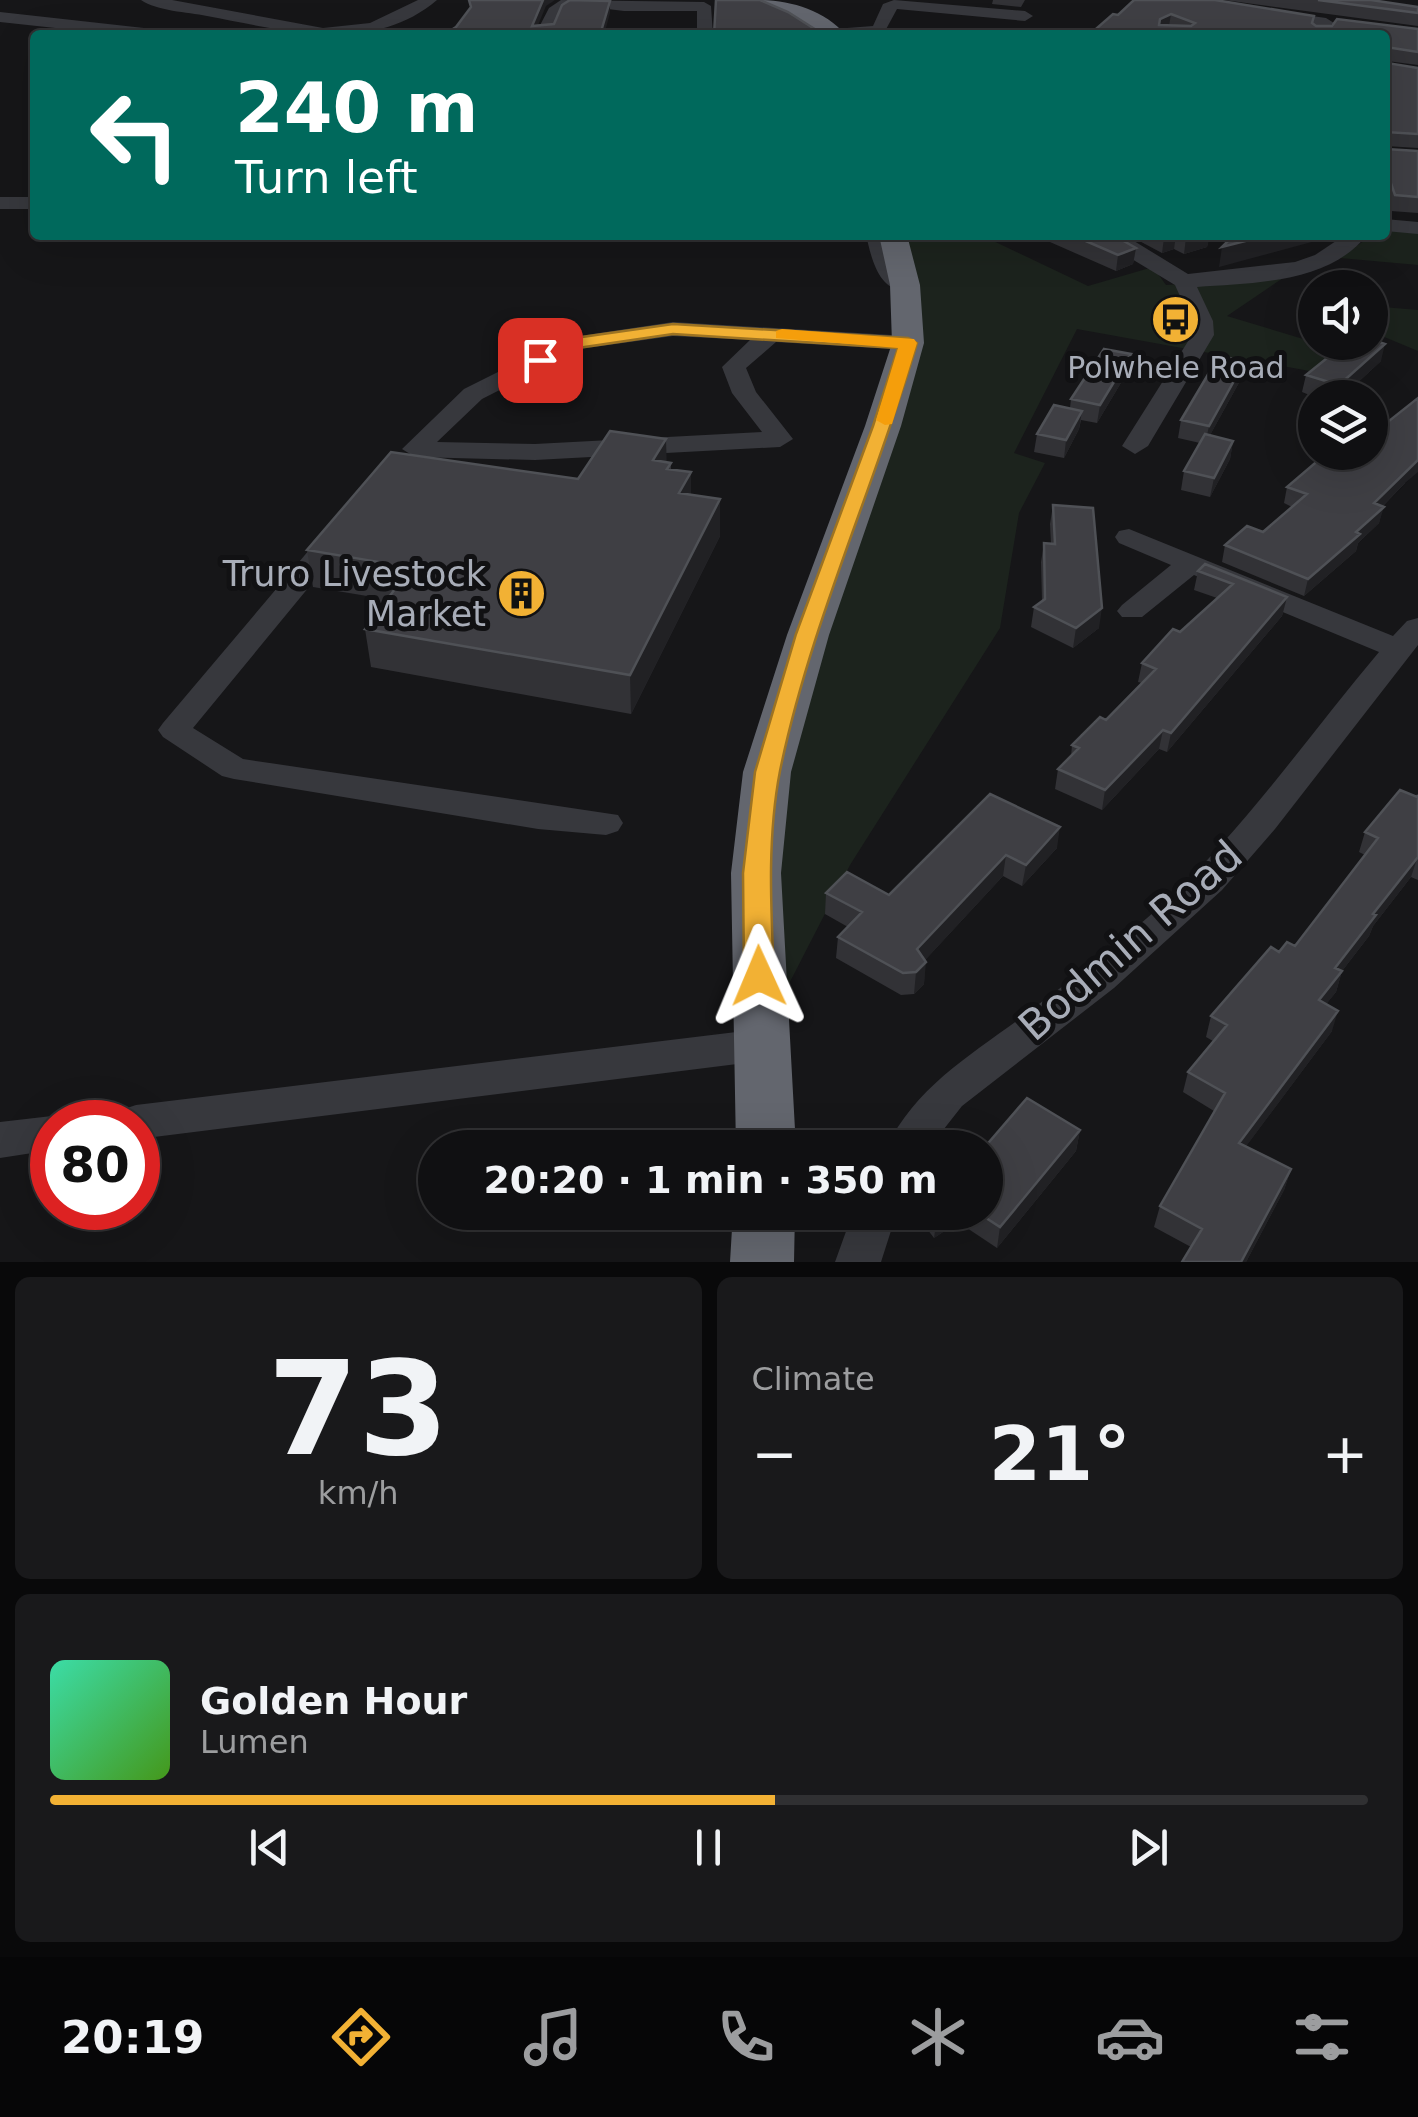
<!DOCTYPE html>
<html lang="en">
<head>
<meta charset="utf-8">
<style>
	body { margin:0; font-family:"DejaVu Sans",sans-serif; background:#19191b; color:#f1f3f6; height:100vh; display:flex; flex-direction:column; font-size:38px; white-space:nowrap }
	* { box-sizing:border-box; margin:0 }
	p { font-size:32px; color:#9c9d9f }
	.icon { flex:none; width:55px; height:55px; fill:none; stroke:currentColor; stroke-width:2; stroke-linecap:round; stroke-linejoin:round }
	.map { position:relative; height:1262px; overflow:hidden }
	.drawer { display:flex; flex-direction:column; gap:15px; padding:15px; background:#09090a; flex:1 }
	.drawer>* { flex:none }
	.hud { position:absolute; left:30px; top:30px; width:1360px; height:210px; border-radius:10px; box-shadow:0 10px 40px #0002,0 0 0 2px #303032; background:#00695c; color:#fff; overflow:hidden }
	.tools { position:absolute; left:1298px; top:270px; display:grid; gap:20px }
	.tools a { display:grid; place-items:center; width:90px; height:90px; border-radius:50%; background:#101012; box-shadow:0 10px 40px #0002,0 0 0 2px #303032; font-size:50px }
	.speed { position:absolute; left:30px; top:1100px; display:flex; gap:20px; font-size:50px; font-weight:700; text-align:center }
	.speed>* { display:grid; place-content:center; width:130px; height:130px; border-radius:50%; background:#101012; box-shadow:0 10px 40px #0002,0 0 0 2px #303032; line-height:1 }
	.speed .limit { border:15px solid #d22; background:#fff; color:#111 }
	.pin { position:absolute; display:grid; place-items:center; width:85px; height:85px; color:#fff; margin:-42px; border-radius:20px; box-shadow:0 5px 15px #0006 }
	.me { position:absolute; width:110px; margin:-55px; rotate:359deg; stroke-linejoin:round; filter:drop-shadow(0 0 8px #0008) }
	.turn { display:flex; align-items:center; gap:35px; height:210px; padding:0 40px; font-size:45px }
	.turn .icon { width:130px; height:130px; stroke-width:2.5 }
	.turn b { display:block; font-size:70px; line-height:85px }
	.big { font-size:75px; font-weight:800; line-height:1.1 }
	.drawer .tile { flex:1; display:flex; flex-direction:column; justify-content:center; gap:15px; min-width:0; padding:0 35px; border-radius:15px; background:#19191b }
	.drawer .dial { align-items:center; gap:0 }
	.dial b { font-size:130px; line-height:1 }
	.song { display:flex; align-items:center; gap:30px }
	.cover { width:120px; height:120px; border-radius:15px; background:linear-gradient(135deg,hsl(160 70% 55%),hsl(100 70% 35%)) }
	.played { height:10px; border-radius:5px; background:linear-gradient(90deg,#f2b134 55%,#303032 55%) }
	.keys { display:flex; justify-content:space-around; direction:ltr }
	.heat { display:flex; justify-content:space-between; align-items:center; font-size:55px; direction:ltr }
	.drawer .tiles { flex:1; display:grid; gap:15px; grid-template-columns:1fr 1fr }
	.tile:last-child { grid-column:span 2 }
	.trip { position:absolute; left:418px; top:1130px; width:585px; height:100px; border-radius:50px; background:#101012; box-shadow:0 10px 40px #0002,0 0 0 2px #303032; font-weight:800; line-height:100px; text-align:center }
	.dock { display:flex; height:160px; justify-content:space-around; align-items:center; background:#060607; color:#9c9d9f }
	.dock .icon { width:70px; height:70px }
	.dock .active { color:#f2b134 }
	.dock b { font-size:45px; color:#f1f3f6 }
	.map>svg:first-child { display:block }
	.green { fill:#1c231d }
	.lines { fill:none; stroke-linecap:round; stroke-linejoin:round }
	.minor { fill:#37383d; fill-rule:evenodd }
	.highway { fill:#63666e; fill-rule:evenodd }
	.wall { fill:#323236 }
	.shaded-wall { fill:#212124 }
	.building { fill:#3f3f44; stroke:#4f5156; stroke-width:2.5; fill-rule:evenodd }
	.route { fill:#f2b134; stroke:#9d7322; stroke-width:2.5 }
	.slow { fill:#f59e0b }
	.labels { text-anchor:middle; stroke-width:10; stroke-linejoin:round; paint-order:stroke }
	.far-poi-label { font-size:30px; fill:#a8adb8; stroke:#111113 }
	.poi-label { font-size:35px; fill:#a8adb8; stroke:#111113; text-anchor:end }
	.near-street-label { font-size:42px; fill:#a8adb8; stroke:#111113 }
</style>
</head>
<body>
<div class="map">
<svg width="1418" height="1262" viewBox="0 0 1418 1262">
	<rect width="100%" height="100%" fill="#161618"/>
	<!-- green -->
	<path class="green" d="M1385,230L1418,233V265L1340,258L1372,235H1385Z
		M901,235H981L1088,286L1153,267L1166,285L1283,278L1227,316L1333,348L1315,372L1077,329L1014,453L1045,463L1019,513L1000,628L850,865L775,1011L774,871L789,778L826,636L898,428Z
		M1383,307L1418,310V351L1370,331V313Z"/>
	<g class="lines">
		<!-- minor -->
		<path class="minor" d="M141,0H172L323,28L370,23L418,0H437C371,56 283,30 207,16C187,12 157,11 141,0Z
			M561,0L704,2L711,6L713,35H697V11H624L575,5L560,14L551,35H535L549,8Z
			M894,0L1025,11L1033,16L1025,21L897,9L884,33L826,34L834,29L873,26L883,4Z
			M1196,0L1326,18L1334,23L1326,28L1202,7L1197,6Z
			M0,12L162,30L170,35H120L0,22Z
			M0,197H35V209H0Z
			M1385,219L1418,222V234L1385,231Z
			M866,235H886L896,269L916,285L913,290C879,296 872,260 866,235Z
			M1092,235H1120L1134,241L1188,274L1295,262L1315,255L1345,235H1367C1329,283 1254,283 1197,287L1213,321L1214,335L1148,446L1135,454L1122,446L1192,335L1191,321L1175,285Z
			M673,322L908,336L920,343L908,350L776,342L746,368L756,392L793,439L780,447L535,460L415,457L402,449L464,389L566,338ZM673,336L750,340L722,367L732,393L762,432L535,444L437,442L482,399L580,349Z
			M336,528L346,530L350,536L346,542L193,728L243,759L618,815L623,823L618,831L606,835L538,829L234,779L222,776L163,737L158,730L163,723L326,530Z
			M1129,529L1393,636L1407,621L1418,618V645L1275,829L1222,890L1114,988L962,1106L929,1148H886C916,1087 969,1056 1022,1017C1071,980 1120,943 1165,902C1246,827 1308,736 1379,652L1194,575L1142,617H1122L1117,611L1122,605L1171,565L1119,543L1115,537L1119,531Z
			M761,1029L775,1034L781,1045L775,1056L761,1061L138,1139V1122H115L121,1110L136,1105Z
			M52,1116L68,1122H52V1150L0,1158V1122Z
			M853,1212H897L881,1262H835Z"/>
		<!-- highway -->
		<path class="highway" d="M756,0C789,0 823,9 846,35H821Z
			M879,235H907L920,285L924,343L901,426L829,635L791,772L781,873L796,1148H736L731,873L743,772L787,635L865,426L892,343L890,285Z
			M733,1212H795L794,1262H730Z"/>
	</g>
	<!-- wall -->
	<path class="wall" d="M993,0H1025L1021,7L992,4Z
		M1134,0L1313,24L1316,26L1418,29V65L1387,61V63L1418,68V148L1386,146V149L1418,151V213L1391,211L1385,192V35H1089L1118,15Z
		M1224,0H1371L1418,7V26Z
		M1034,235H1113L1136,248L1133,264L1116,271Z
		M1128,235H1210L1207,247L1184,254L1174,249L1162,253Z
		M1245,361L1241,379L1210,435L1233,441L1230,459L1210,497L1181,490L1184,471L1200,443L1178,438L1181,420Z
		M1381,361L1341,398H1317L1302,392L1306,375Z
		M1128,371L1097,423L1081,420L1079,429L1064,458L1034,452L1037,434L1070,408L1071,399Z
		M1370,452L1405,483L1383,506L1379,523L1358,543L1356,551L1304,596L1222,562L1225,545L1263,532L1292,507L1284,503L1287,487Z
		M667,462L671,463V469L720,536L631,714L371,667L365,629L375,615L373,597L313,587L307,550L578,479Z
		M1053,505L1099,628L1073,648L1031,627L1034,607L1042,601L1041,562L1044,543L1051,544L1050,524Z
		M1198,571L1287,597L1282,616L1167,752L1159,749L1102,810L1055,789L1058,769L1071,757L1072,745L1106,720L1142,683L1138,682L1142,663L1180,632L1217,598L1194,590Z
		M990,794L1057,848L1022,886L1003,876L925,960L924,984L914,994L901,995L836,958L838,937L848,927L825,914L826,893L889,895Z
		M1418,795V880L1411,877L1373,926L1369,936L1342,971L1336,992L1326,1004L1332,1031L1246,1146L1291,1169L1284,1190L1246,1262H1182L1191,1247L1154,1227L1160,1206L1214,1111L1183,1092L1188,1072L1213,1041L1206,1037L1211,1016L1279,952L1295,946L1365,855L1359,852L1365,832Z
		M1080,1130L1076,1151L997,1248L958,1222L934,1238L914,1212H985Z"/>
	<!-- shaded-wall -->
	<path class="shaded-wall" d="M543,0H555L546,6L534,35L532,26Z
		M610,1V13L604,35H600Z
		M1171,14L1169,26L1158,32L1160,19Z
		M1171,235H1176L1174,249L1162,253L1164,238Z
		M1197,235H1210L1207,247L1184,254L1186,238Z
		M1269,235H1324L1323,239L1219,267L1222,247Z
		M1136,248L1133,264L1116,271L1118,255Z
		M1385,344L1381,361L1341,398H1336L1339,385Z
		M1131,354L1128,371L1097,423L1100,405Z
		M1245,361L1241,379L1205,444L1209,426Z
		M1082,411L1079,429L1064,458L1066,440Z
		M666,439L667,474L653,460Z
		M1233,441L1230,459L1210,497L1214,478Z
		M1418,460V472L1405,483L1369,520L1374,503Z
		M691,472V508L679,493Z
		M720,499V536L631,714L630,675Z
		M1384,507L1379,523L1358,543L1356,551L1304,596L1308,579Z
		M1287,597L1282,616L1167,752L1171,733Z
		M1102,608L1099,628L1073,648L1076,628Z
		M1163,730L1159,749L1102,810L1105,790Z
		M1060,827L1057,848L1022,886L1026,865Z
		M1006,855L1003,876L915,971L917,949Z
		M1418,856L1411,877L1373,926L1369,936L1342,971L1336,992L1313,1021L1319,1000L1335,968L1373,914Z
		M926,962L924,984L914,994L916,972Z
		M1338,1011L1332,1031L1233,1164L1239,1143Z
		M1080,1130L1076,1151L997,1248L1000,1227Z
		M1291,1169L1284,1190L1246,1262H1241Z
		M944,1212H959L958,1222L934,1238L937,1217Z"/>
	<!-- building -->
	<path class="building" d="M469,0H543L532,26L554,24L562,5L570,0L610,1L600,35H443L456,27L471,7Z
		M716,0H760L788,12L824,35H714Z
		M1134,0H1215L1314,16L1312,23L1316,26H1332L1337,19L1418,29V52L1386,47L1387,63L1418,68V134L1386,132V149L1418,151V197L1395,195L1385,166V35H1089L1113,14L1118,15ZM1171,14L1195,23L1191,26L1159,25L1160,19Z
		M1318,0H1371L1418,7V13Z
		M1072,235H1113L1136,248L1118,255Z
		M1234,235H1269L1222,247Z
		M1370,339L1385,344L1339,385L1306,375L1347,342H1370Z
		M1104,349L1131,354L1100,405L1071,399Z
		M1219,356L1245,361L1209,426L1181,420Z
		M1418,398V460L1374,503L1384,507L1356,532L1360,534L1308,579L1225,545L1247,526L1263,532L1307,494L1287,487L1328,452H1370V436Z
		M1054,405L1082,411L1066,440L1037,434Z
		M610,431L666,439L653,460L671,463L667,469L691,472L679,493L720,499L630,675L365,629L398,585L370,581L385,563L307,550L391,452L578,479Z
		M1205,434L1233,441L1214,478L1184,471Z
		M1053,505L1093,508L1102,608L1076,628L1034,607L1045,599L1044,543L1055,544Z
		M1205,564L1287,597L1171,733L1163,730L1105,790L1058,769L1079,748L1072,745L1100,717L1106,720L1156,669L1142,663L1173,629L1180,632L1233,584L1198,571Z
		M1400,790L1417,797L1418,795V857L1373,914L1376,915L1335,968L1342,971L1319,1000L1338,1011L1239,1143L1291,1169L1241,1262H1182L1202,1229L1160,1206L1225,1093L1188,1072L1227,1025L1211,1016L1271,947L1279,952L1287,942L1295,946L1378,838L1365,832Z
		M990,794L1060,827L1026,865L1006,855L917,949L926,962L916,972L903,973L838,937L862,912L826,893L847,872L889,895Z
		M1027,1098L1080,1130L1000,1227L977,1212H985L984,1148Z"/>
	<!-- route -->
	<path class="route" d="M673,324L908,338L917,343C875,486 810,625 780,771C767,838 771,908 774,976L769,984L759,987L749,984L744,976L743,873L755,772L796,634L873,426L898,348L673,334L578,348L540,365L531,360L568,339Z"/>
	<!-- slow -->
	<path class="slow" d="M782,329L914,339L917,343L892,424L885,425L876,420L898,348L776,338V331Z"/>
	<!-- icons -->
	<defs>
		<symbol id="bus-disc" viewBox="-11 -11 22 22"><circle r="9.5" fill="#f2b134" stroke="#111113"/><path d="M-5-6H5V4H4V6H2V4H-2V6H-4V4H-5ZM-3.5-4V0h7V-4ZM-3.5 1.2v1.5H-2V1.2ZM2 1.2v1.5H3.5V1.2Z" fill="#111"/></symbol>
		<symbol id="building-disc" viewBox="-11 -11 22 22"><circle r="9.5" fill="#f2b134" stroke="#111113"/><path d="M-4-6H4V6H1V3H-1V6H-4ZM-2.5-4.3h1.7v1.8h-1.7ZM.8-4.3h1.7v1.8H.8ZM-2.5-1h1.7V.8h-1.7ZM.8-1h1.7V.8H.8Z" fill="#111"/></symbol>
	</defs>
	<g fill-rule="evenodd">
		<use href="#bus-disc" x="1148" y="292" width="55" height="55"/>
		<use href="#building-disc" x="494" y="566" width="55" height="55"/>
	</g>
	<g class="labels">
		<!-- far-poi labels -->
		<g class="far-poi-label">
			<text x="1176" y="378">Polwhele Road</text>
		</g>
		<!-- poi labels -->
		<g class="poi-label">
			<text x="486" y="586">Truro Livestock<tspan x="486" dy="40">Market</tspan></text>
		</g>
		<!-- near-street labels -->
		<g class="near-street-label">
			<text transform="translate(1130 940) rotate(-41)" y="15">Bodmin Road</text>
		</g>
	</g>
</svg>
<div class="tools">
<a><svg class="icon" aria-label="sound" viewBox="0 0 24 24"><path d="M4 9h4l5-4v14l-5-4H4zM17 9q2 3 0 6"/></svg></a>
<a><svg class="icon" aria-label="layers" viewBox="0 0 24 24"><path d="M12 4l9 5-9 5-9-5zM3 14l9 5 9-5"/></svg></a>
</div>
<div class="speed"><div class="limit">80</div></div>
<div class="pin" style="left:540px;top:360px;background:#d93025"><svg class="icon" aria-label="arrive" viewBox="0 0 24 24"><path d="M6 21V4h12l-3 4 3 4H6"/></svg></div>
<svg class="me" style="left:759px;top:976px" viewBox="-20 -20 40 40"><path d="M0-17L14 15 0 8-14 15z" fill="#f2b134" stroke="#fff" stroke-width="4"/></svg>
<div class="trip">20:20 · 1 min · 350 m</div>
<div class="hud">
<div class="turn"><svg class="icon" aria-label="left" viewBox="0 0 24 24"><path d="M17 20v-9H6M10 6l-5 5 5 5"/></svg><div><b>240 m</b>Turn left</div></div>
</div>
</div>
<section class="drawer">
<div class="tiles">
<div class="tile dial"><b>73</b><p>km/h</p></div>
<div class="tile"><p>Climate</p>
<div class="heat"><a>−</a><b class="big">21°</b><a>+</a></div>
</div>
<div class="tile">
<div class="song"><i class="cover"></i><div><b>Golden Hour</b><p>Lumen</p></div></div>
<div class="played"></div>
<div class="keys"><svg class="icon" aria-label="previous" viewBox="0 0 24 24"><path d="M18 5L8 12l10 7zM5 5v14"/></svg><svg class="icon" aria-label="pause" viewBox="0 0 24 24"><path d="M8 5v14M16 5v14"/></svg><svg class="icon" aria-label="next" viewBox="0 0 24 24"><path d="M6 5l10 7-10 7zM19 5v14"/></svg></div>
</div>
</div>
</section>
<nav class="dock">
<b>20:19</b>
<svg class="icon active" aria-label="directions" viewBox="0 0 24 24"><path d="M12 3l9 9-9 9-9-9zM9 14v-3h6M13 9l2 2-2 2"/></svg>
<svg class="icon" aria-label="music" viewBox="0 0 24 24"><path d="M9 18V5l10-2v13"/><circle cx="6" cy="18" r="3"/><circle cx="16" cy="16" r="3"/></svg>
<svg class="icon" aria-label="phone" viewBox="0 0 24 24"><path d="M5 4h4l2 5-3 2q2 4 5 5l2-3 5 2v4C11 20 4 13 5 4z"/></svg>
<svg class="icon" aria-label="climate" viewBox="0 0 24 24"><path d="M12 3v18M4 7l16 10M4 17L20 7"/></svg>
<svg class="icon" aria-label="car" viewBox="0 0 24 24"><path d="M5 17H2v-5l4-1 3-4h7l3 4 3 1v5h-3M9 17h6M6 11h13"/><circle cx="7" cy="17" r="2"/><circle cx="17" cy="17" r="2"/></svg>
<svg class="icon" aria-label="filters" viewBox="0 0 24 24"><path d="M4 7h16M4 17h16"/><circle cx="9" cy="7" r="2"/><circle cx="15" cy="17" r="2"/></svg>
</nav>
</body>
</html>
